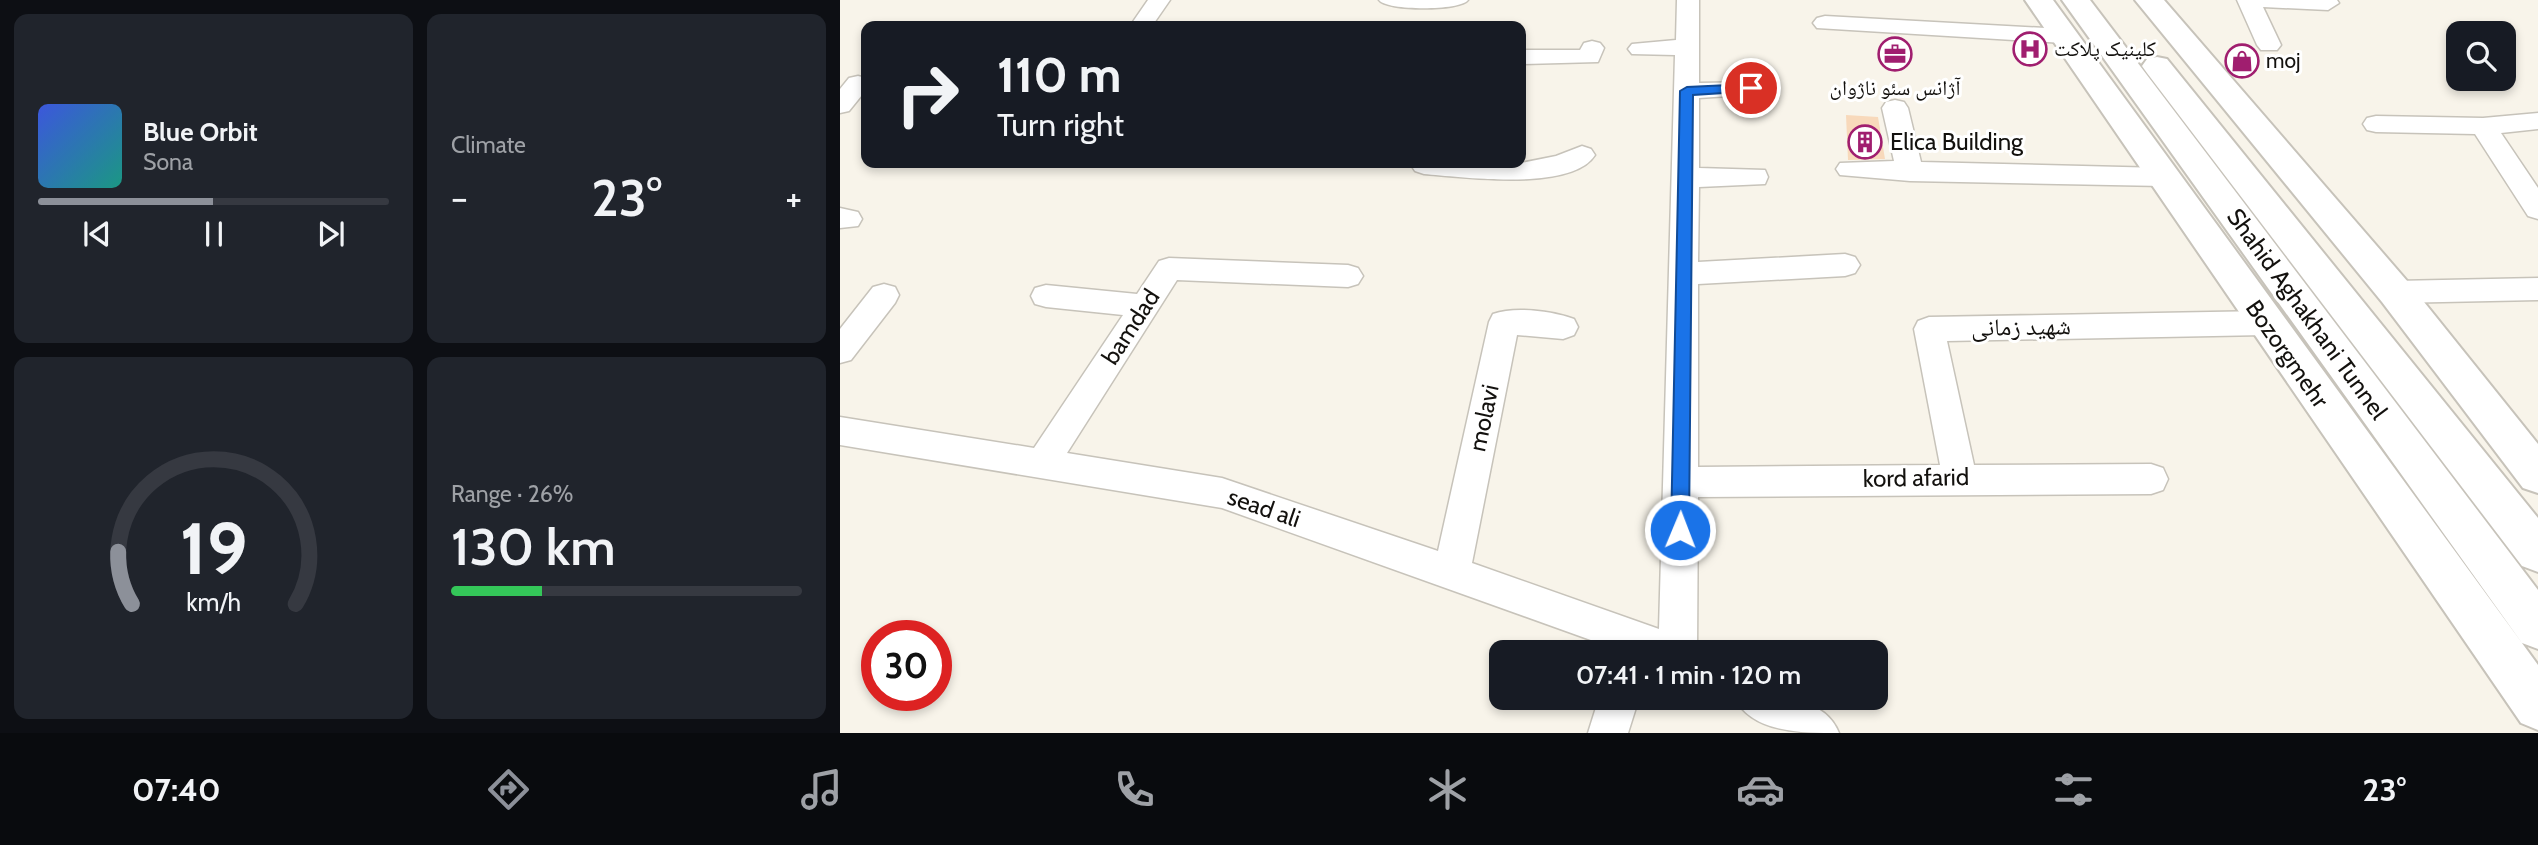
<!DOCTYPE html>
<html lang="en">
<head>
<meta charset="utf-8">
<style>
	body { margin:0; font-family:Cabin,"Noto Naskh Arabic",sans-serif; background:#20242c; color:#f1f3f6; height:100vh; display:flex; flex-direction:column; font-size:26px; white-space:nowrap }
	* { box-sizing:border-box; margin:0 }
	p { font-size:23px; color:#9ea1a6 }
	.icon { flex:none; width:38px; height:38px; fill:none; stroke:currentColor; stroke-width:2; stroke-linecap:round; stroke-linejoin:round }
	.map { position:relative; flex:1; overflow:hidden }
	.drawer { display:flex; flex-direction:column; gap:14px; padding:14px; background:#0d0f14; width:840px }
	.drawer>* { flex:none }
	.top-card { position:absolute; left:21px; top:21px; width:665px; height:147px; border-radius:14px; box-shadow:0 4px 10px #0003; background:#171b24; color:#f1f3f6; overflow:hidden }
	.controls { position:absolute; left:1606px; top:21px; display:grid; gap:14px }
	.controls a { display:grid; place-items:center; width:70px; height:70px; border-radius:14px; background:#171b24; box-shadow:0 4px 10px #0003; font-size:35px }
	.speed { position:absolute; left:21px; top:620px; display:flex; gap:14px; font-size:35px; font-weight:700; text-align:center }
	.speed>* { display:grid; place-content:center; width:91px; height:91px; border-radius:50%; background:#171b24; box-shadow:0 4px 10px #0003; line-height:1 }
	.speed .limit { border:10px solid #d22; background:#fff; color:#111 }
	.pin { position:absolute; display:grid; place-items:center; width:60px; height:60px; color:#fff; margin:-30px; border:4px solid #fff; border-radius:50%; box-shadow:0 2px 7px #0007 }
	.me { position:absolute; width:77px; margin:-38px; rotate:1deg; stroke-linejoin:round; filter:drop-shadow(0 0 5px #0008) }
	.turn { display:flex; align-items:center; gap:24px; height:147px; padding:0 21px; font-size:32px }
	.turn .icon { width:91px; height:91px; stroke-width:2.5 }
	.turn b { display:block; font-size:49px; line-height:60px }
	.big { font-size:52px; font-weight:600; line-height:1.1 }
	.drawer .widget { flex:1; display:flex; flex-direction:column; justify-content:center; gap:10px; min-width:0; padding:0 24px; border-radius:14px; background:#20242c }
	.drawer .dial { align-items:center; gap:0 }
	.dial svg { height:182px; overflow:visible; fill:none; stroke:#363941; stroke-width:7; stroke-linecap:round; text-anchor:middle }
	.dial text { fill:#f1f3f6; stroke:none }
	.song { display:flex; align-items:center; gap:21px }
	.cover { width:84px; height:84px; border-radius:10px; background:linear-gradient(135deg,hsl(230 70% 55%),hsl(170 70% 35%)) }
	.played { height:7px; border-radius:4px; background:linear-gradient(90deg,#8c9099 50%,#363941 50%) }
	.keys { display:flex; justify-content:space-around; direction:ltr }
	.heat { display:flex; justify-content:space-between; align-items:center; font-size:38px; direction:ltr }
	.charge { height:10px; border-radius:5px; background:linear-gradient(90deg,#34c759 26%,#363941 0) }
	.drawer .tiles { flex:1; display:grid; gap:14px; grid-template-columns:repeat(2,1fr) }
	.trip { position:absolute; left:649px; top:640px; width:399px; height:70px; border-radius:14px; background:#171b24; box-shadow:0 4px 10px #0003; font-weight:600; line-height:70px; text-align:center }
	.tab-bar { display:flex; height:112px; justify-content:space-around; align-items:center; background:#090b0e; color:#9ea1a6 }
	.tab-bar .icon { width:49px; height:49px }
	.tab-bar .selected { color:#8c9099 }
	.tab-bar b { font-size:32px; color:#f1f3f6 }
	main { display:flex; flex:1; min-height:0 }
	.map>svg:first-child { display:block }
	.building { fill:#f8d9bb }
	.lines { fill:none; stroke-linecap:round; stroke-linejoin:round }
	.street-casing { stroke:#c7c3ba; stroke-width:3 }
	.primary-casing { stroke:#c7c3ba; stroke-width:4 }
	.street { fill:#fff; fill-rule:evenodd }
	.primary { fill:#fff; fill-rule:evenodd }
	.route { fill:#1a73e8; stroke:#114b97; stroke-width:2 }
	.labels { text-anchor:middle; stroke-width:6; stroke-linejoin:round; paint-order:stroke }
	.far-poi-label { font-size:21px; fill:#13110e; stroke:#fff; text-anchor:start }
	.poi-label { font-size:24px; fill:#13110e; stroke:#fff; text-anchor:start }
	.street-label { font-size:24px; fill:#13110e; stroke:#fff }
</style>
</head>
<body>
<main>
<section class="drawer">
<div class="tiles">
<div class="widget">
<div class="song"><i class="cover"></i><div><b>Blue Orbit</b><p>Sona</p></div></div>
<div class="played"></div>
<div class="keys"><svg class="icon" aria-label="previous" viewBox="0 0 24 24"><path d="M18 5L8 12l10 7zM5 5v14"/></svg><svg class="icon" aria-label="pause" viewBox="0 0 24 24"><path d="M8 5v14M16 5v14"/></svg><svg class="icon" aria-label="next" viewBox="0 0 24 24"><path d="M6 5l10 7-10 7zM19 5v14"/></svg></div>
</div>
<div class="widget"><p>Climate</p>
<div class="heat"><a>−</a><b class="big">23°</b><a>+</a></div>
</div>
<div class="widget dial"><svg viewBox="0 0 100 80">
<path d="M14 69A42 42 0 1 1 86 69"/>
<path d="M14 69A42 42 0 0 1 8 46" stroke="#8c9099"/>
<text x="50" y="56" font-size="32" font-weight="700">19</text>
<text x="50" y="72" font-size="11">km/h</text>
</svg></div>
<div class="widget"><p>Range · 26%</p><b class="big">130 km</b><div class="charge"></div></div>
</div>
</section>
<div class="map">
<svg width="1698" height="733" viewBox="0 0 1698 733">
	<rect width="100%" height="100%" fill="#f8f4ea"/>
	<!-- building -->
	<path class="building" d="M1006,115L1038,117L1045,159L1008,160Z"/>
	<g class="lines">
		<defs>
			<path id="street" d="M308,0H330L312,26H290Z
				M539,0H628C621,11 546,11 539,0Z
				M837,0H859V83L919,82L922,88L919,94L859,98V168L925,170L928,177L925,184L859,187L858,262L1005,254L1015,257L1020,265L1015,273L1005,276L858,284V467L1100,465L1074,329L1078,321L1089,317L1425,311L1436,315L1440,323L1436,331L1425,335L1107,341L1134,465L1311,464L1323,468L1328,479L1323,490L1311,494L858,497L857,653H787L382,508L0,445V417L194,448L283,315L206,307L195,304L191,296L195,288L206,285L297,294L319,261L329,258L508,265L518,268L523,276L518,284L508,287L337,280L227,453L382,478L598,551L649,322L653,314C675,306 712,311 734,319L738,327L734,335L723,339L677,335L632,563L819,629L835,55L792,54L788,49L792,44L836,40Z
				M1397,0H1497L1499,3L1488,10L1423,7L1441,45L1437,50H1421L1417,45Z
				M985,16L1223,29L1231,31L1235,36L1231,41L1223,43L977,28L973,23L977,18Z
				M752,41L760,43L764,48L758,62L681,64V50H740L744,43Z
				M18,76L26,78V90L9,111L0,113V89L9,78Z
				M1055,100L1064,102L1068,108L1081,162L1323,168L1333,170L1336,177L1333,184L1323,186L1070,181L1000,175L996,169L1000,163L1054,161L1042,108L1046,102Z
				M1698,113V129L1661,133L1698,188V219L1688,216L1635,134L1536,132L1527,130L1523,124L1527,118L1536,116L1643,118Z
				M742,146L751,149L755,155C732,192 622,177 584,174L575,171L571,165L681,163L716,156Z
				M0,208L18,212L22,219L18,226L0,228Z
				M1698,278V300L1555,303L1545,300L1540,292L1545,284L1555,281Z
				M44,284L55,287L59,295L55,303L11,360L0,363V329L33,287Z
				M759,698H799L788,733H748Z
				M895,698C932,698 983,693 999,733C963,733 912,733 895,698Z"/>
			<path id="primary" d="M1185,0H1213L1698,665V730L1681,723Z
				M1222,0H1250L1698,590V649L1682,643Z
				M1295,0H1324L1568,282L1698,444V493L1683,488L1542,302Z
				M1317,57L1327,59L1698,518V572L1682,566L1307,73L1302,66L1307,59Z"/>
		</defs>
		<!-- street casing -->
		<use href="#street" class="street-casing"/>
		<!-- primary casing -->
		<use href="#primary" class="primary-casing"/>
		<!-- street -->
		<use href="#street" class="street"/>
		<!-- primary -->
		<use href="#primary" class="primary"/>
	</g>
	<!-- route -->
	<path class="route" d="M911,84L917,88L915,91L853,95L849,530L847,536L840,539L834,536L831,530L840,91L847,87Z"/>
	<!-- icons -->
	<defs>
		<symbol id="hospital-ring" viewBox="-11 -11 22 22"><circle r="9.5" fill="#fff" stroke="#a01e6f" stroke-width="1.5"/><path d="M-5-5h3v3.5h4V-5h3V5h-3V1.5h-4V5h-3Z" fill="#a01e6f"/></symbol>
		<symbol id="office-ring" viewBox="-11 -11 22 22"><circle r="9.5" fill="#fff" stroke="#a01e6f" stroke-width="1.5"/><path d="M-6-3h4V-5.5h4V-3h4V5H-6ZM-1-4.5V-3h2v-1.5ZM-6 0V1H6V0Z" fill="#a01e6f"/></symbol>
		<symbol id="shop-ring" viewBox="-11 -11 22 22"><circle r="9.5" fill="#fff" stroke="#a01e6f" stroke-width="1.5"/><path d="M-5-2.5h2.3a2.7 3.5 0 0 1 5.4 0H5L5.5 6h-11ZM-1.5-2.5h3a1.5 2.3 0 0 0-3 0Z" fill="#a01e6f"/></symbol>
		<symbol id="building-ring" viewBox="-11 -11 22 22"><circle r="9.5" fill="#fff" stroke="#a01e6f" stroke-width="1.5"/><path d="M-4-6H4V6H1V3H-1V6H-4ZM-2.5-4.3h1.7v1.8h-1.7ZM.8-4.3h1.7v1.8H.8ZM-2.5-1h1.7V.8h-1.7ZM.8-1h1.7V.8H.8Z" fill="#a01e6f"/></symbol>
	</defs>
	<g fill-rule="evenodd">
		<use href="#hospital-ring" x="1171" y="30" width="38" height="38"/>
		<use href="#office-ring" x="1036" y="35" width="38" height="38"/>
		<use href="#shop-ring" x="1383" y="42" width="38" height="38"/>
		<use href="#building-ring" x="1006" y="123" width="38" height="38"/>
	</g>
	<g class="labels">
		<!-- far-poi labels -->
		<g class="far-poi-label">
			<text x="1214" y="56">کلینیک پلاکت</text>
			<text x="1426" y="68">moj</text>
			<text x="1055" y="95" text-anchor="middle">آژانس سئو ناژوان</text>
		</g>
		<!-- poi labels -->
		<g class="poi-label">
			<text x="1050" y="150">Elica Building</text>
		</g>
		<!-- street labels -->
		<g class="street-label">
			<text transform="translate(1467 314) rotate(54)" y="8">Shahid Aghakhani Tunnel</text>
			<text transform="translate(291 327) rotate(-57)" y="8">bamdad</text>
			<text transform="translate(1181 327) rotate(-1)" y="8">شهید زمانی</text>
			<text transform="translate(1447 354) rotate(55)" y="8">Bozorgmehr</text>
			<text transform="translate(644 418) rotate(-78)" y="8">molavi</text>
			<text transform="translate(1076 478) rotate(-1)" y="8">kord afarid</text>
			<text transform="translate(424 508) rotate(19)" y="8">sead ali</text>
		</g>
	</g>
</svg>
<div class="controls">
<a><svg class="icon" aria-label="search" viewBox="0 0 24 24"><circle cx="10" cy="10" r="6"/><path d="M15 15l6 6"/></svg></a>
</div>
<div class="speed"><div class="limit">30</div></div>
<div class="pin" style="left:911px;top:88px;background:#d93025"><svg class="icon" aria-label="arrive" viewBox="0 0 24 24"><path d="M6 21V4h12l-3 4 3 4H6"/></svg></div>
<svg class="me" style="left:840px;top:530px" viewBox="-20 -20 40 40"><circle r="17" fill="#1a73e8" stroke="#fff" stroke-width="3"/><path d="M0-11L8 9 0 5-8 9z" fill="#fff"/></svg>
<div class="trip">07:41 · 1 min · 120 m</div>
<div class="top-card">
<div class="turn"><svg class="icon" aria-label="right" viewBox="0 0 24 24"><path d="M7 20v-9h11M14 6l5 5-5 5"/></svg><div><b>110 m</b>Turn right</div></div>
</div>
</div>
</main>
<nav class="tab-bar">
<b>07:40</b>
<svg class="icon selected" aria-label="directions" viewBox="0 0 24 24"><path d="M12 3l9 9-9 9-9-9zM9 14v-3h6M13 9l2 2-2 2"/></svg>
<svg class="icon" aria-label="music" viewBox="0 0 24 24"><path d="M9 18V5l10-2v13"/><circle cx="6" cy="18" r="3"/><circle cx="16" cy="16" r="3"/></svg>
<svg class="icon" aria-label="phone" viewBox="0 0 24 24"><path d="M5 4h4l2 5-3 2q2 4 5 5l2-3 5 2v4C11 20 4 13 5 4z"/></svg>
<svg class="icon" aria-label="climate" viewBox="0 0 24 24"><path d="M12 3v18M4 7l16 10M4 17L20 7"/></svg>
<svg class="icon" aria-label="car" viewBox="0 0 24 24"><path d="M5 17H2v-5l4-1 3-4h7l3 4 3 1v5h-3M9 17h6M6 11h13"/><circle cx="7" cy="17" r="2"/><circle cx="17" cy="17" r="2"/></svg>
<svg class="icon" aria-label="filters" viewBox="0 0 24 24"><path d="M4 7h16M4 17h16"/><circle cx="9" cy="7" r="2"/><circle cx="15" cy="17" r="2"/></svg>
<b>23°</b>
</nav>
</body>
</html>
